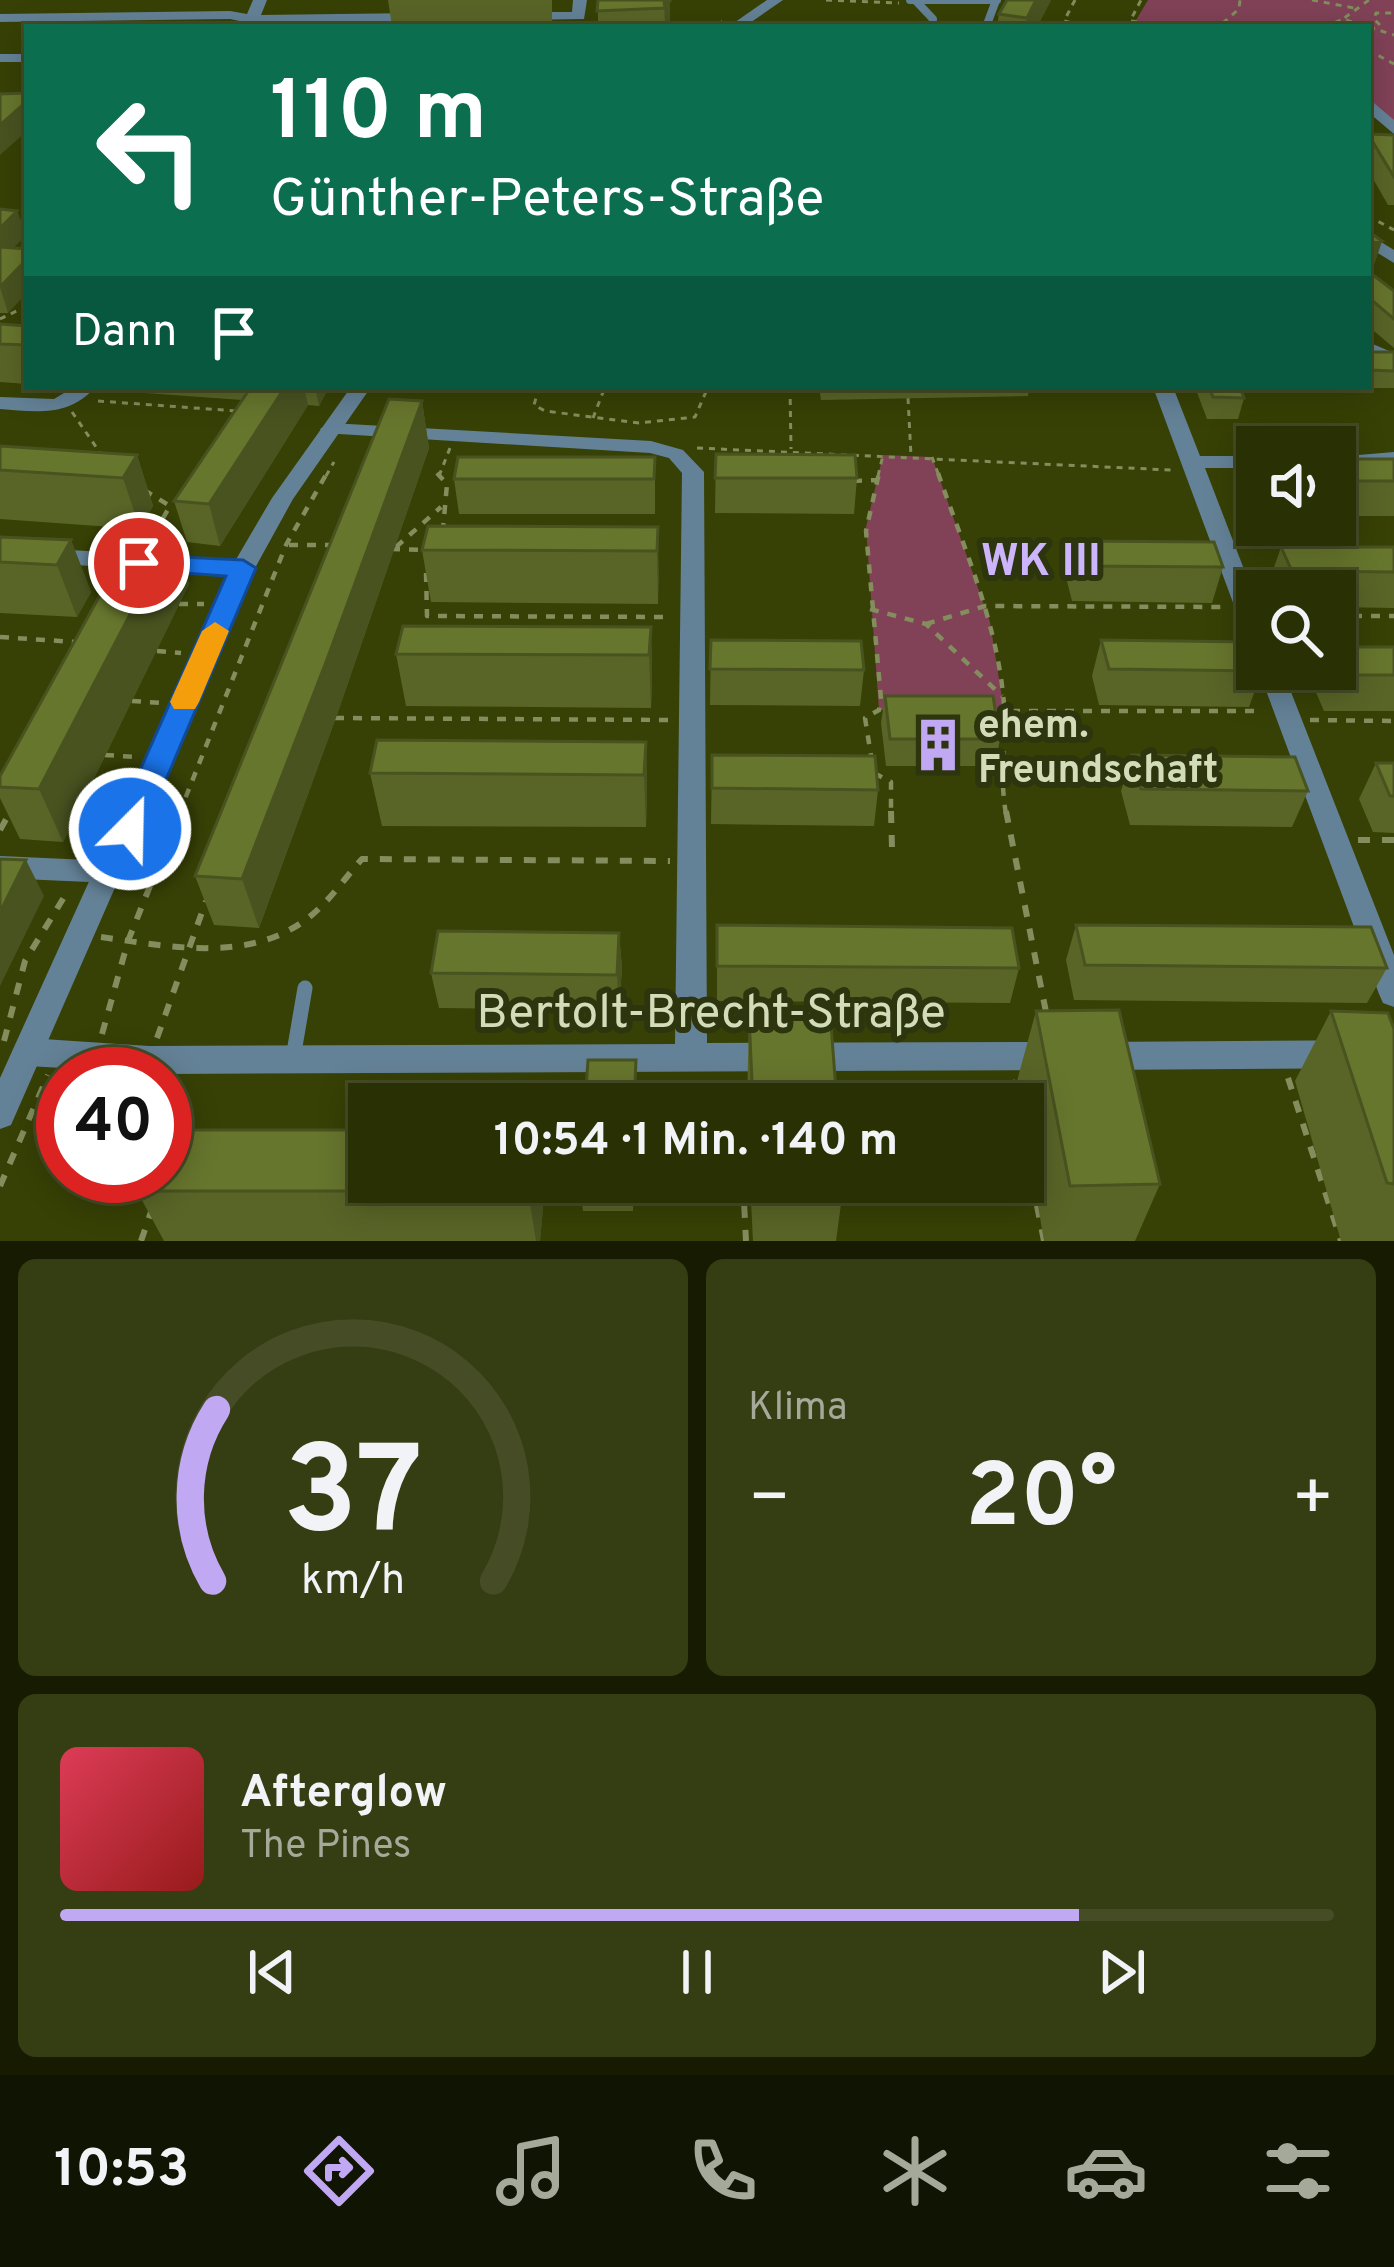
<!DOCTYPE html>
<html lang="de">
<head>
<meta charset="utf-8">
<style>
	body { margin:0; font-family:Overpass,sans-serif; background:#353d13; color:#f1f3f6; height:100vh; display:flex; flex-direction:column; font-size:45px; white-space:nowrap }
	* { box-sizing:border-box; margin:0 }
	p { font-size:39px; color:#a5a99a }
	.icon { flex:none; width:66px; height:66px; fill:none; stroke:currentColor; stroke-width:2; stroke-linecap:round; stroke-linejoin:round }
	.map { position:relative; height:1241px; overflow:hidden }
	.drawer { display:flex; flex-direction:column; gap:18px; padding:18px; background:#171b02; flex:1 }
	.drawer>* { flex:none }
	.hud { position:absolute; left:24px; top:24px; width:1347px; height:366px; border-radius:0px; box-shadow:0 6px 30px #0003,0 0 0 3px #454c26; background:#0b6e4f; color:#fff; overflow:hidden }
	.fabs { position:absolute; left:1236px; top:426px; display:grid; gap:24px }
	.fabs a { display:grid; place-items:center; width:120px; height:120px; border-radius:0px; background:#293104; box-shadow:0 6px 30px #0003,0 0 0 3px #454c26; font-size:60px }
	.speed { position:absolute; left:36px; top:1047px; display:flex; gap:24px; font-size:60px; font-weight:700; text-align:center }
	.speed>* { display:grid; place-content:center; width:156px; height:156px; border-radius:50%; background:#293104; box-shadow:0 6px 30px #0003,0 0 0 3px #454c26; line-height:1 }
	.speed .limit { border:18px solid #d22; background:#fff; color:#111 }
	.pin { position:absolute; display:grid; place-items:center; width:102px; height:102px; color:#fff; margin:-51px; border:6px solid #fff; border-radius:50%; box-shadow:0 3px 12px #0007 }
	.me { position:absolute; width:132px; margin:-66px; rotate:23deg; stroke-linejoin:round; filter:drop-shadow(0 0 9px #0008) }
	.turn { display:flex; align-items:center; gap:42px; height:252px; padding:0 48px; font-size:54px }
	.turn .icon { width:156px; height:156px; stroke-width:2.5 }
	.turn b { display:block; font-size:84px; line-height:102px }
	.then { display:flex; align-items:center; height:114px; padding:0 48px; background:#0003; gap:24px; font-size:45px }
	.big { font-size:90px; font-weight:700; line-height:1.1 }
	.drawer .card { flex:1; display:flex; flex-direction:column; justify-content:center; gap:18px; min-width:0; padding:0 42px; border-radius:18px; background:#353d13 }
	.drawer .dial { align-items:center; gap:0 }
	.dial svg { height:312px; overflow:visible; fill:none; stroke:#454c26; stroke-width:7; stroke-linecap:round; text-anchor:middle }
	.dial text { fill:#f1f3f6; stroke:none }
	.song { display:flex; align-items:center; gap:36px }
	.cover { width:144px; height:144px; border-radius:18px; background:linear-gradient(135deg,hsl(350 70% 55%),hsl(0 70% 35%)) }
	.played { height:12px; border-radius:6px; background:linear-gradient(90deg,#c1a8f3 80%,#454c26 80%) }
	.keys { display:flex; justify-content:space-around; direction:ltr }
	.heat { display:flex; justify-content:space-between; align-items:center; font-size:66px; direction:ltr }
	.drawer .tiles { flex:1; display:grid; gap:18px; grid-template-columns:1fr 1fr }
	.card:last-child { grid-column:span 2 }
	.trip { position:absolute; left:348px; top:1083px; width:696px; height:120px; border-radius:0px; background:#293104; box-shadow:0 6px 30px #0003,0 0 0 3px #454c26; font-weight:700; line-height:120px; text-align:center }
	.dock { display:flex; height:192px; justify-content:space-around; align-items:center; background:#101402; color:#a5a99a }
	.dock .icon { width:84px; height:84px }
	.dock .on { color:#c1a8f3 }
	.dock b { font-size:54px; color:#f1f3f6 }
	.map>svg:first-child { display:block }
	.green { fill:#814257 }
	.lines { fill:none; stroke-linecap:round; stroke-linejoin:round }
	.path-far2 { stroke:#838d5d; stroke-width:3; stroke-dasharray:6 6; stroke-linecap:butt }
	.path-far1 { stroke:#838d5d; stroke-width:4.5; stroke-dasharray:9 9; stroke-linecap:butt }
	.path { stroke:#838d5d; stroke-width:6; stroke-dasharray:12 12; stroke-linecap:butt }
	.service-far2 { stroke:#648297; stroke-width:8 }
	.service-far1 { stroke:#648297; stroke-width:9 }
	.service { stroke:#648297; stroke-width:15 }
	.minor { fill:#648297; fill-rule:evenodd }
	.tertiary { fill:#648297; fill-rule:evenodd }
	.wall { fill:#596527 }
	.shaded-wall { fill:#485320 }
	.building { fill:#67762d; stroke:#485320; stroke-width:3 }
	.route { fill:#1a73e8; stroke:#114b97; stroke-width:3 }
	.slow { fill:#f59e0b }
	.labels { text-anchor:middle; stroke-width:12; stroke-linejoin:round; paint-order:stroke }
	.poi-label { font-size:39px; font-weight:bold; fill:#d2dcb8; stroke:#2d350f; text-anchor:start }
	.quarter-label { font-size:45px; font-weight:bold; fill:#ccb5fb; stroke:#2d350f }
	.near-street-label { font-size:48px; fill:#d2dcb8; stroke:#2d350f }
</style>
</head>
<body>
<div class="map">
<svg width="1394" height="1241" viewBox="0 0 1394 1241">
	<rect width="100%" height="100%" fill="#374105"/>
	<!-- green -->
	<path class="green" d="M1148,0H1394V129L1368,103V27H1132Z
		M883,455L932,457L990,622L1004,711L879,710L866,527Z"/>
	<g class="lines">
		<!-- path-far2 -->
		<path class="path-far2" d="M826,0L899,3
			M1075,0L1064,21L1090,27
			M1312,0L1354,8
			M1131,21L1179,27
			M1380,25L1374,19L1376,13H1394
			M711,27L722,21
			M1127,27L1141,0
			M1199,27L1224,22L1239,9L1240,0
			M1324,27L1343,19L1394,35
			M1349,27L1343,19L1369,0
			M1368,50L1394,64
			M1368,216L1394,230
			M0,319L27,306
			M539,387L534,405L545,411L639,423L695,417L708,387
			M790,387L791,449
			M908,398L911,456
			M98,401L237,411
			M72,412L103,457
			M593,418L605,387
			M697,448L1171,470
			M932,457L939,476
			M326,476L334,462
			M439,476L450,448
			M878,476L883,455"/>
		<!-- path-far1 -->
		<path class="path-far1" d="M437,473L447,484L443,529
			M938,473C963,545 995,618 1003,694C1008,735 998,768 1006,814
			M853,481L877,480
			M144,490L170,506L155,532
			M289,545H332
			M396,547L441,507
			M391,549L427,550
			M426,573L427,616L672,617
			M179,604H204
			M870,609L926,624L1002,696
			M1335,616H1394
			M926,624L985,606L1224,607
			M0,637L75,642
			M157,651L181,653
			M132,701L162,703
			M993,711H1263
			M335,718L671,720
			M1310,720L1394,721
			M105,755L136,757
			M872,762L865,718L879,710L881,699L866,531L879,473
			M874,773L891,782V814
			M81,809L111,811
			M179,814L286,545L327,473"/>
		<!-- path -->
		<path class="path" d="M891,811L892,848
			M1006,811L1047,1017
			M0,830L9,814
			M1358,840H1394
			M101,937C167,946 245,963 304,921C327,905 343,880 362,859L670,861
			M102,1034L128,941L180,811
			M157,1038L206,901
			M4,1041L25,961L69,889
			M1288,1078L1341,1241
			M738,1080L739,1104
			M1012,1080L1017,1104
			M1023,1135L1044,1241
			M743,1182L746,1241
			M0,1186L48,1075
			M141,1241L151,1212"/>
		<!-- service-far2 -->
		<path class="service-far2" d="M910,0H997
			M915,0L933,19L932,27
			M986,27L995,3"/>
		<!-- service-far1 -->
		<path class="service-far1" d="M1368,347L1394,358"/>
		<!-- service -->
		<path class="service" d="M293,1058L305,988"/>
		<!-- minor -->
		<path class="minor" d="M253,0H267L261,15L419,13L426,17L419,21L257,23L255,27H241L244,22L230,19L0,22V14L230,11L247,14Z
			M573,0H587L584,19L519,20L512,16L519,12H572Z
			M1368,98L1394,120V134L1368,112Z
			M74,387H95C70,417 36,412 0,409V397L54,399Z
			M1153,387H1173L1200,456H1257V468H1205L1257,603V643L1245,635Z
			M330,423L651,441L683,450L704,472L707,1043L1056,1042L1067,1046L1072,1056L1067,1066L1056,1070L165,1074L28,1066L17,1062L12,1052L17,1042L28,1038L149,1046L675,1044L682,473L669,458L650,453L323,433L320,429Z
			M1394,452V464L1335,469V457Z
			M0,546L243,560L255,568L243,576L0,560Z
			M1258,669H1282L1394,955V1007L1383,1003L1379,994Z
			M0,856L111,861L121,864L125,872L121,880L111,883L0,878Z
			M1394,1040V1068L1096,1070L1085,1066L1080,1056L1085,1046L1096,1042Z"/>
		<!-- tertiary -->
		<path class="tertiary" d="M767,0H783L744,27H728Z
			M0,54H27V62H0Z
			M1368,234L1394,250V263L1368,247Z
			M351,387H371L293,499L255,568L11,1125L0,1129V1078L231,568L272,498Z"/>
	</g>
	<!-- wall -->
	<path class="wall" d="M388,0H552V27L392,26Z
		M598,0L670,1V22L665,23V27H598Z
		M1007,0H1051L1037,27H997L999,14Z
		M1368,134L1394,135V205H1388L1368,170Z
		M0,209L17,211L26,235L13,248L8,313H0Z
		M1368,231L1382,241L1371,273L1394,291V348L1368,326Z
		M0,324L27,326V384L0,382Z
		M1368,352H1394V388H1356L1368,387Z
		M101,387H329L319,406L308,405L220,546L187,542L174,501L242,400L104,390Z
		M819,387H1029L1028,396L821,400Z
		M1195,387H1240L1244,398L1238,419H1207Z
		M422,401L429,448L338,712L259,928L214,925L195,876Z
		M0,446L137,455L153,506L140,529L0,519Z
		M716,454L857,478L854,514L715,513Z
		M655,457V514H459L454,479Z
		M1251,459H1257V516H1249L1240,494Z
		M1335,459H1394V516H1335Z
		M658,527V604L431,602L422,550Z
		M173,532L189,584L63,842L20,839L0,798V776Z
		M0,537L71,540L91,592L77,617L0,613Z
		M1074,541L1223,567L1212,603L1072,601L1066,577Z
		M1281,547H1394V608L1335,607V591H1273L1269,582Z
		M651,627L652,680L651,708L406,706L396,654Z
		M711,640L864,670L860,706L710,705Z
		M1101,640L1262,671L1249,707L1099,705L1092,676Z
		M1335,647H1394V711H1324L1312,683L1318,669H1335Z
		M885,696L1000,739L995,766H886L881,723Z
		M646,742L647,794L646,827L382,826L370,773Z
		M712,755L878,790L874,826L711,824Z
		M1132,755L1308,791L1292,827L1130,825L1121,791Z
		M1376,763H1394V833L1373,832L1359,799Z
		M717,925L1019,968L1010,1003L717,1001Z
		M1076,925L1387,968L1367,1003L1074,1000L1066,960Z
		M619,933L622,968L619,1010L439,1008L431,973Z
		M1036,1011L1160,1184L1135,1241H1044L1023,1118V1104H1021L1017,1081Z
		M1331,1011L1394,1029V1241H1341L1295,1081Z
		M749,1015L837,1104H747Z
		M369,1182H542L544,1197L540,1241H164L137,1191Z
		M634,1182L633,1211H583L580,1187Z
		M750,1182H844L836,1241H753Z"/>
	<!-- shaded-wall -->
	<path class="shaded-wall" d="M1036,0H1051L1037,27H1025L1027,18Z
		M670,1V22L665,23L664,2Z
		M27,101V131L0,155V125Z
		M17,211L26,235L0,261V228Z
		M1382,241L1371,274H1368V244Z
		M27,259V293L8,313L0,287Z
		M285,387H304L308,405L220,546L209,504Z
		M315,387H329L319,406Z
		M422,401L429,448L338,712L259,928L242,879Z
		M137,455L153,506L140,529L123,478Z
		M658,527L659,579L658,604L657,551Z
		M173,532L189,584L63,842L39,789Z
		M71,540L91,592L77,617L57,565Z
		M651,627L652,680L651,708L649,655Z
		M646,742L647,794L646,827L644,775Z
		M26,860L44,896L0,986V912Z
		M619,933L622,968L619,1010L617,975Z
		M529,1182H542L544,1197L540,1241H536L528,1191Z"/>
	<!-- building -->
	<path class="building" d="M598,0H670V1L664,2L665,8L597,11Z
		M1007,0H1036L1027,18L999,14Z
		M27,93V101L0,125V94Z
		M1368,134L1394,135V177Z
		M0,209L17,211L0,228Z
		M1368,231L1382,241L1368,244Z
		M0,247L27,249V259L0,287Z
		M1368,271L1394,291V319L1368,297Z
		M0,324L27,326V345L0,344Z
		M1368,352H1394V371L1368,370Z
		M251,387H285L209,504L174,501Z
		M1209,387H1240L1244,398L1213,397Z
		M389,399L422,401L326,662L242,879L195,876Z
		M0,446L137,455L123,478L0,470Z
		M716,454L855,455L857,478H715Z
		M458,457H655L654,479H454Z
		M1335,459H1394V481H1335Z
		M428,526L658,527L657,551L422,550Z
		M136,530L173,532L39,789L0,787V776Z
		M0,537L71,540L57,565L0,562Z
		M1074,541L1214,542L1223,567L1080,566Z
		M1281,547H1394V572L1292,571Z
		M403,626L651,627L649,655L396,654Z
		M711,640L861,641L864,670L710,669Z
		M1101,640L1252,642L1257,656V669L1262,671L1109,669Z
		M1335,647H1394V675H1339L1335,665Z
		M885,696H993L1000,739H890Z
		M377,740L646,742L644,775L370,773Z
		M712,755L875,756L878,790L712,788Z
		M1132,755L1295,757L1308,791L1141,789Z
		M1376,763H1394V796H1390Z
		M0,859L26,860L0,912Z
		M717,925L1012,928L1019,968L717,966Z
		M1076,925L1371,927L1387,968L1085,965Z
		M438,931L619,933L617,975L431,973Z
		M1119,1010L1160,1184L1070,1186L1036,1011Z
		M830,1011L837,1104H753L749,1015Z
		M1331,1011L1388,1013L1394,1029V1184L1387,1183Z
		M588,1060H636L634,1104H585Z
		M165,1130H369V1182H529L528,1191H137L141,1176H165Z
		M580,1182H632V1187H580Z
		M757,1182H844V1184L757,1186Z"/>
	<!-- route -->
	<path class="route" d="M139,555L243,560L256,568L145,829L141,837L130,841L119,837L114,829L226,576L130,569L126,563Z"/>
	<!-- slow -->
	<path class="slow" d="M215,622L229,631L199,702L195,709H174L170,702L202,631Z"/>
	<!-- icons -->
	<defs>
		<symbol id="building-bare" viewBox="-9 -9 18 18"><path d="M-4-6H4V6H1V3H-1V6H-4ZM-2.5-4.3h1.7v1.8h-1.7ZM.8-4.3h1.7v1.8H.8ZM-2.5-1h1.7V.8h-1.7ZM.8-1h1.7V.8H.8Z" fill="#c1a8f3" stroke="#2d350f" stroke-width="2.5" paint-order="stroke"/></symbol>
	</defs>
	<g fill-rule="evenodd">
		<use href="#building-bare" x="900" y="707" width="76" height="76"/>
	</g>
	<g class="labels">
		<!-- poi labels -->
		<g class="poi-label">
			<text x="978" y="737">ehem.<tspan x="978" dy="45">Freundschaft</tspan></text>
		</g>
		<!-- quarter labels -->
		<g class="quarter-label">
			<text x="1041" y="575">WK III</text>
		</g>
		<!-- near-street labels -->
		<g class="near-street-label">
			<text x="711" y="1027">Bertolt-Brecht-Straße</text>
		</g>
	</g>
</svg>
<div class="fabs">
<a><svg class="icon" aria-label="sound" viewBox="0 0 24 24"><path d="M4 9h4l5-4v14l-5-4H4zM17 9q2 3 0 6"/></svg></a>
<a><svg class="icon" aria-label="search" viewBox="0 0 24 24"><circle cx="10" cy="10" r="6"/><path d="M15 15l6 6"/></svg></a>
</div>
<div class="speed"><div class="limit">40</div></div>
<div class="pin" style="left:139px;top:563px;background:#d93025"><svg class="icon" aria-label="arrive" viewBox="0 0 24 24"><path d="M6 21V4h12l-3 4 3 4H6"/></svg></div>
<svg class="me" style="left:130px;top:829px" viewBox="-20 -20 40 40"><circle r="17" fill="#1a73e8" stroke="#fff" stroke-width="3"/><path d="M0-11L8 9 0 5-8 9z" fill="#fff"/></svg>
<div class="trip">10:54 · 1 Min. · 140 m</div>
<div class="hud">
<div class="turn"><svg class="icon" aria-label="left" viewBox="0 0 24 24"><path d="M17 20v-9H6M10 6l-5 5 5 5"/></svg><div><b>110 m</b>Günther-Peters-Straße</div></div>
<div class="then">Dann<svg class="icon" aria-label="arrive" viewBox="0 0 24 24"><path d="M6 21V4h12l-3 4 3 4H6"/></svg></div>
</div>
</div>
<section class="drawer">
<div class="tiles">
<div class="card dial"><svg viewBox="0 0 100 80">
<path d="M14 69A42 42 0 1 1 86 69"/>
<path d="M14 69A42 42 0 0 1 15 25" stroke="#c1a8f3"/>
<text x="50" y="56" font-size="32" font-weight="700">37</text>
<text x="50" y="72" font-size="11">km/h</text>
</svg></div>
<div class="card"><p>Klima</p>
<div class="heat"><a>−</a><b class="big">20°</b><a>+</a></div>
</div>
<div class="card">
<div class="song"><i class="cover"></i><div><b>Afterglow</b><p>The Pines</p></div></div>
<div class="played"></div>
<div class="keys"><svg class="icon" aria-label="previous" viewBox="0 0 24 24"><path d="M18 5L8 12l10 7zM5 5v14"/></svg><svg class="icon" aria-label="pause" viewBox="0 0 24 24"><path d="M8 5v14M16 5v14"/></svg><svg class="icon" aria-label="next" viewBox="0 0 24 24"><path d="M6 5l10 7-10 7zM19 5v14"/></svg></div>
</div>
</div>
</section>
<nav class="dock">
<b>10:53</b>
<svg class="icon on" aria-label="directions" viewBox="0 0 24 24"><path d="M12 3l9 9-9 9-9-9zM9 14v-3h6M13 9l2 2-2 2"/></svg>
<svg class="icon" aria-label="music" viewBox="0 0 24 24"><path d="M9 18V5l10-2v13"/><circle cx="6" cy="18" r="3"/><circle cx="16" cy="16" r="3"/></svg>
<svg class="icon" aria-label="phone" viewBox="0 0 24 24"><path d="M5 4h4l2 5-3 2q2 4 5 5l2-3 5 2v4C11 20 4 13 5 4z"/></svg>
<svg class="icon" aria-label="climate" viewBox="0 0 24 24"><path d="M12 3v18M4 7l16 10M4 17L20 7"/></svg>
<svg class="icon" aria-label="car" viewBox="0 0 24 24"><path d="M5 17H2v-5l4-1 3-4h7l3 4 3 1v5h-3M9 17h6M6 11h13"/><circle cx="7" cy="17" r="2"/><circle cx="17" cy="17" r="2"/></svg>
<svg class="icon" aria-label="filters" viewBox="0 0 24 24"><path d="M4 7h16M4 17h16"/><circle cx="9" cy="7" r="2"/><circle cx="15" cy="17" r="2"/></svg>
</nav>
</body>
</html>
